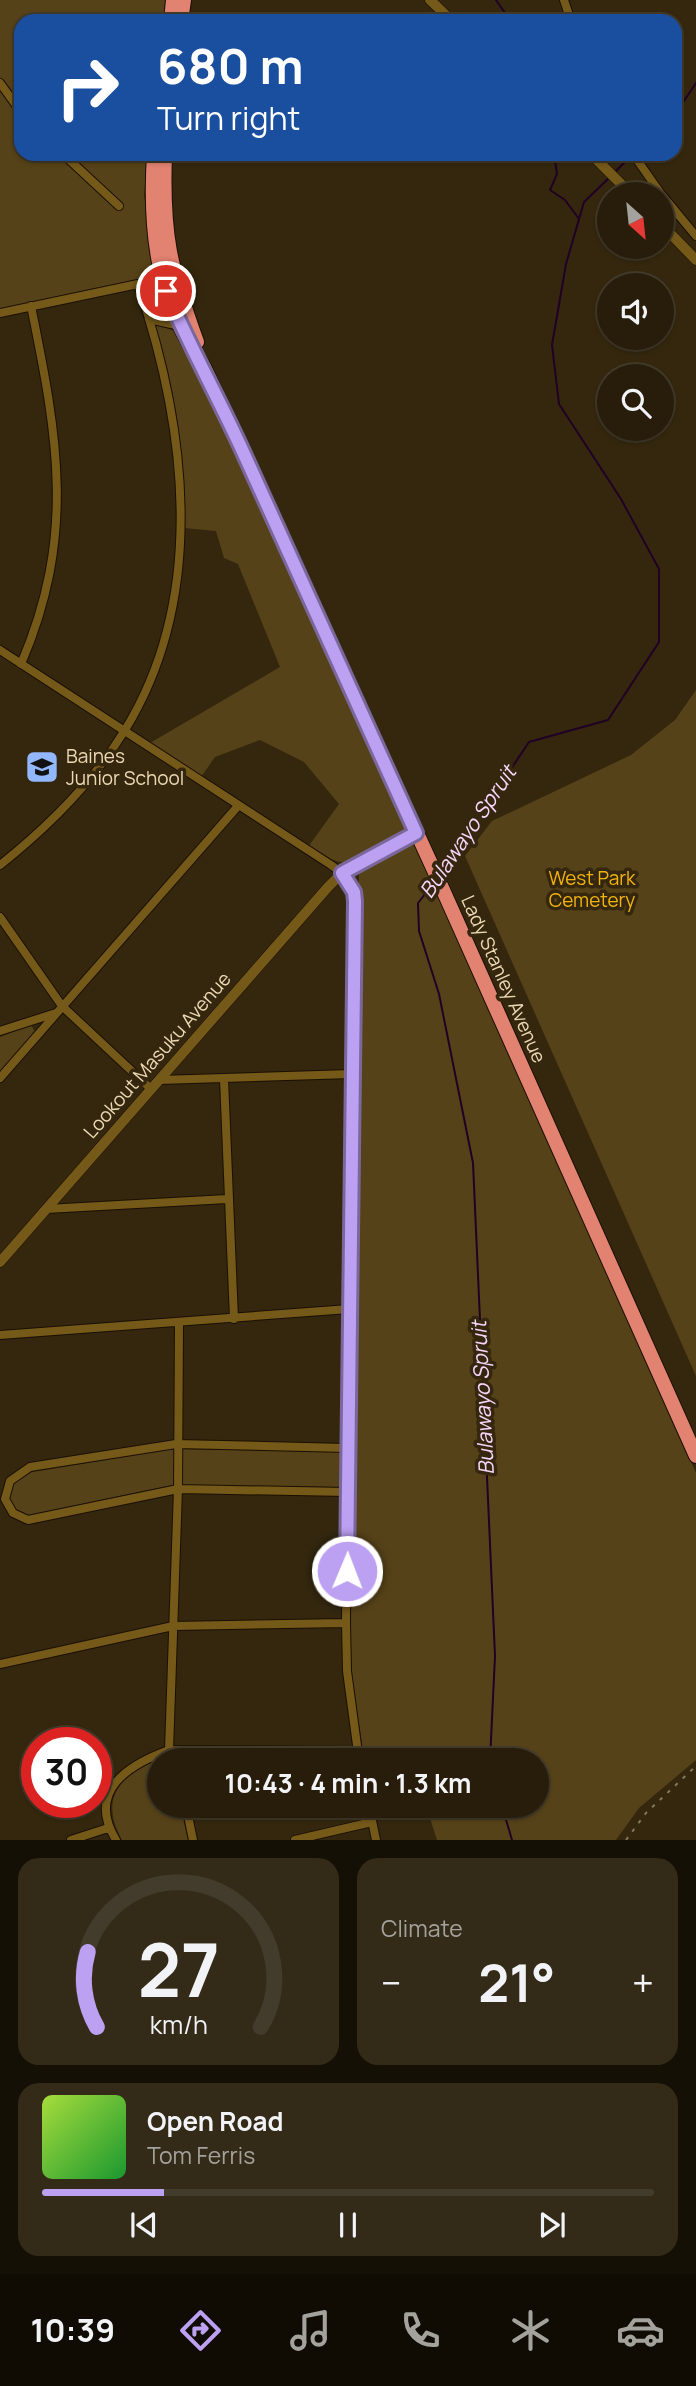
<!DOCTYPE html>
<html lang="en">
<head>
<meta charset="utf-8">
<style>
	body { margin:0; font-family:Manrope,sans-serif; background:#332a18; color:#f1f3f6; height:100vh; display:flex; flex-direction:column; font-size:26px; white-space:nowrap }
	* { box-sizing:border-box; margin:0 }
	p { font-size:23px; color:#a4a29c }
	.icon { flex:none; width:38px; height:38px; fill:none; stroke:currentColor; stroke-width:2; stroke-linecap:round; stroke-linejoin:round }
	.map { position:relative; height:1840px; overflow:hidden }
	.side { display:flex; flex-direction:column; gap:18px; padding:18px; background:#151006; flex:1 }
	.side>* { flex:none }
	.banner { position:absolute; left:14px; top:14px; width:668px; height:147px; border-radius:21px; box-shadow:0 2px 5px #0004,0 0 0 2px #433b2b; background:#1a4fa0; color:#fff; overflow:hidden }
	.needle { width:46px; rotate:153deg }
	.controls { position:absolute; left:597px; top:182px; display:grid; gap:14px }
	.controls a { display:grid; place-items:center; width:77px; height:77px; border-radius:50%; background:#271d0a; box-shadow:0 2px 5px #0004,0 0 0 2px #433b2b; font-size:35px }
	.speed { position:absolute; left:21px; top:1727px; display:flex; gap:14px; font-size:35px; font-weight:700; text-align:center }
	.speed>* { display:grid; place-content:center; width:91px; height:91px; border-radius:50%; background:#271d0a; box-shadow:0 2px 5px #0004,0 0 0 2px #433b2b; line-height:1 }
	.speed .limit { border:10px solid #d22; background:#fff; color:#111 }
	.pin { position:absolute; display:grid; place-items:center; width:60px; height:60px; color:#fff; margin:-30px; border:4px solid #fff; border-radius:50%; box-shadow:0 2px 7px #0007 }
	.me { position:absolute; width:77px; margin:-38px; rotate:1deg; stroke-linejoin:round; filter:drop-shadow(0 0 5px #0008) }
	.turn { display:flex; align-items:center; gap:24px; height:147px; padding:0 28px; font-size:32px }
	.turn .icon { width:91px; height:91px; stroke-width:2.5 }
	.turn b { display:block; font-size:49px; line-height:60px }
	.big { font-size:52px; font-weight:700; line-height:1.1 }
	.side .widget { flex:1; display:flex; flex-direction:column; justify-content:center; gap:10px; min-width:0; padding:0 24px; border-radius:21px; background:#332a18 }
	.side .dial { align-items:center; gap:0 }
	.dial svg { height:182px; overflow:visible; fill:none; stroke:#433b2b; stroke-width:7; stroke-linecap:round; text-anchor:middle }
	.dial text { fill:#f1f3f6; stroke:none }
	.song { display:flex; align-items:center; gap:21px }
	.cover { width:84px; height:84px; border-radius:10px; background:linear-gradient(135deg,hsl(80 70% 55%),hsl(130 70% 35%)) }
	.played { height:7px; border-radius:4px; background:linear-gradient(90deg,#bca0f2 20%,#433b2b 20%) }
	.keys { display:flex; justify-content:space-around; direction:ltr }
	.heat { display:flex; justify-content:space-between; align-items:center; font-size:38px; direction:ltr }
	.side .tiles { flex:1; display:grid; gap:18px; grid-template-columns:1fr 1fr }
	.widget:last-child { grid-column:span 2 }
	.trip { position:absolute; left:147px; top:1748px; width:402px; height:70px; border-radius:35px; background:#271d0a; box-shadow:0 2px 5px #0004,0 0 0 2px #433b2b; font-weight:700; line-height:70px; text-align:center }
	.menu { display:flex; height:112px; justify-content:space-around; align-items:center; background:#100c04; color:#a4a29c }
	.menu .icon { width:49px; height:49px }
	.menu .current { color:#bca0f2 }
	.menu b { font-size:32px; color:#f1f3f6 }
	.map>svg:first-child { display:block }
	.green { fill:#564218 }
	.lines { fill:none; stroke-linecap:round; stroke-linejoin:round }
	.stream { stroke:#210125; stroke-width:2 }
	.minor-casing { stroke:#1b1000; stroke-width:10 }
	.tertiary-casing { stroke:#1b1000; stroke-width:11 }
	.trunk-casing { stroke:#1b1000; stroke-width:16 }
	.minor { stroke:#755919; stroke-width:8 }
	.tertiary { stroke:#755919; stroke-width:10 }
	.trunk { stroke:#e28271; stroke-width:14 }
	.rail { stroke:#887859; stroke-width:2; stroke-dasharray:3.5 7; stroke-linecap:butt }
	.route-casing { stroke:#7a689d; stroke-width:18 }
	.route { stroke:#bca0f2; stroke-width:12 }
	.labels { text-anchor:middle; stroke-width:7; stroke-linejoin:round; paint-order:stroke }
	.poi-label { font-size:19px; fill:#ecd8b3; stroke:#34270e; text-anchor:start }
	.park-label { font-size:19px; fill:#f1b30d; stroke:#34270e }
	.street-label { font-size:19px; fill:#ecd8b3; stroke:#34270e }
	.water-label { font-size:21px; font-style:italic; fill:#f9d5fc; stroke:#34270e }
</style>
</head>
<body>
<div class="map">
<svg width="696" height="1840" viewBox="0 0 696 1840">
	<rect width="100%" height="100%" fill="#34270e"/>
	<!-- green -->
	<path class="green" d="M0,0H166L164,21H21V154H148L144,195L156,278L0,310Z
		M155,324L178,332L201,372L401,814L405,827L401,836C357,860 355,876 308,847L339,804L304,762L260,740L215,757L201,777L150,743L280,667L238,564L224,558L216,531L184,528C186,459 176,391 155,324Z
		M696,690V1376L465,856L492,821L631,755L675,720Z
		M414,842L696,1473V1760L639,1808L616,1840H437L426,1806H537V1760H387L363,1750L351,1670L350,1623L359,869Z
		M31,1025L35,1032L0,1072V1037Z
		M172,1449L343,1452V1487L172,1485L29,1515L15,1509L9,1497L14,1483L32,1472Z
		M167,1756L169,1760H159V1806H180L188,1840H122C96,1793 126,1772 167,1756Z"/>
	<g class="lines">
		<!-- stream -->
		<path class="stream" d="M496,0L507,16L517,21
			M676,113L696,83
			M554,154L557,174L550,190L565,200L579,219
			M614,173L630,157
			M441,873L529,742L608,720L659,642V569L621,499L559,404L552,345L566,264L584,202L610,177
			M434,883L418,903L419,931L439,994L473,1163L495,1656L490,1760
			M502,1806L512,1840"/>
		<defs>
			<path id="minor" d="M564,0L571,21
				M0,83L21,112
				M63,154L119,206
				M633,154L661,194
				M662,195L696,236
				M0,313L138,284C186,426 208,595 125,730C93,782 48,827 0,865
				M149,319L180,326
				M0,650L331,865L342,873L353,892L346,1623L347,1671L359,1760
				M21,664C76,536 58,438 31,306
				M0,917L62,1006L151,1089
				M0,1031L56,1013
				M0,1078L238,806
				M224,1079L234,1319
				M159,1080L351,1074
				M46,1209L227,1199
				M0,1335L349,1309
				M347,1448L176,1444L30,1467L10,1481L5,1499L13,1513L28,1520L178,1489L348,1492
				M0,1664L173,1626L346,1623
				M174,1760L169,1750L178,1489L179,1323
				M186,1806L193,1840
				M369,1806L376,1840
				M71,1840L108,1828
				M116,1840C86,1791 128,1765 169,1750L357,1751
				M295,1840L372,1822"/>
			<path id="tertiary" d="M430,0L452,21
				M591,154L631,194
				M662,225L696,260
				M0,1262L328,887L342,873L416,833"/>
			<path id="trunk" d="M171,21L173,0
				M181,21L184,0
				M154,154C149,232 157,301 204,367L443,890L696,1456
				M165,154C162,234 170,268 197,342"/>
		</defs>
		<!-- minor casing -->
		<use href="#minor" class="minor-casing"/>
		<!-- tertiary casing -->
		<use href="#tertiary" class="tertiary-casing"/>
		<!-- trunk casing -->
		<use href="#trunk" class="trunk-casing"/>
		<!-- minor -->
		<use href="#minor" class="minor"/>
		<!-- tertiary -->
		<use href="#tertiary" class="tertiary"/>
		<!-- trunk -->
		<use href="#trunk" class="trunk"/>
		<!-- rail -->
		<path class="rail" d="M626,1840L646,1813L696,1766"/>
	</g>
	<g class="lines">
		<defs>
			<path id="route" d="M166,291C190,347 219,399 244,454C302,580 358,707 416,833L342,873L354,892L355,901L347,1571"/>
		</defs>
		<!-- route casing -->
		<use href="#route" class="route-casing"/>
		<!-- route -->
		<use href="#route" class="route"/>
	</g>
	<!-- icons -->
	<defs>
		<symbol id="school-square" viewBox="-11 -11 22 22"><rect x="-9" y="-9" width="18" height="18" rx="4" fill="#93b7fd" stroke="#34270e"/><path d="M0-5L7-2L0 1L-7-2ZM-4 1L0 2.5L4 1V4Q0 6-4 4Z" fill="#111"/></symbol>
	</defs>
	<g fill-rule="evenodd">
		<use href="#school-square" x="23" y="748" width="38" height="38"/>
	</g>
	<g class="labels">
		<!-- poi labels -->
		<g class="poi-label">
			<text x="66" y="763">Baines<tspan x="66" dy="22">Junior School</tspan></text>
		</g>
		<!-- park labels -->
		<g class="park-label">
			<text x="592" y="885">West Park<tspan x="592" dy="22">Cemetery</tspan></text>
		</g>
		<!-- street labels -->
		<g class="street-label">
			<text transform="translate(504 979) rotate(66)" y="7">Lady Stanley Avenue</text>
			<text transform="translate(157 1055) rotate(-49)" y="7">Lookout Masuku Avenue</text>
		</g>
		<!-- water labels -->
		<g class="water-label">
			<text transform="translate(468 832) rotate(-56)" y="7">Bulawayo Spruit</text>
			<text transform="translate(483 1398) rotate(-93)" y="7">Bulawayo Spruit</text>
		</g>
	</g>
</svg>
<div class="controls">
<a><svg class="needle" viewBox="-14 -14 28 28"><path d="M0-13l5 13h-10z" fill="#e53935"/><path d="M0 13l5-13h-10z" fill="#a4a29c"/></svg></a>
<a><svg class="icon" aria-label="sound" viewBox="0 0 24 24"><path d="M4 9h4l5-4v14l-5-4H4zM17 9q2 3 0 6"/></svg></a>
<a><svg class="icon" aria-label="search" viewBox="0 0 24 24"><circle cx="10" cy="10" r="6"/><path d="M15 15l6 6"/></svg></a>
</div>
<div class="speed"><div class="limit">30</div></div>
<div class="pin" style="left:166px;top:291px;background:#d93025"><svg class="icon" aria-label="arrive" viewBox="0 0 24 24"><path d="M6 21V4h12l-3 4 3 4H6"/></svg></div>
<svg class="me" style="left:347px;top:1571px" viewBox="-20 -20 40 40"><circle r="17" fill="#bca0f2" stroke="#fff" stroke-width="3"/><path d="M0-11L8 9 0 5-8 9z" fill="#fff"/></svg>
<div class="trip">10:43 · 4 min · 1.3 km</div>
<div class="banner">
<div class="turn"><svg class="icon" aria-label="right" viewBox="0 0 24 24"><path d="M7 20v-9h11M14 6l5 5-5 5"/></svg><div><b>680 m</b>Turn right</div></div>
</div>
</div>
<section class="side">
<div class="tiles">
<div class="widget dial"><svg viewBox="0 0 100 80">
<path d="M14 69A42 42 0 1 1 86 69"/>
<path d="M14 69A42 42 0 0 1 10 36" stroke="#bca0f2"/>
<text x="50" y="56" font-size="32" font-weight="700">27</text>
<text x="50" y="72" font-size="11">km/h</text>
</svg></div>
<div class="widget"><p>Climate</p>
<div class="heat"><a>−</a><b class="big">21°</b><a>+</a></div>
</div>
<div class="widget">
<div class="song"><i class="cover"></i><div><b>Open Road</b><p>Tom Ferris</p></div></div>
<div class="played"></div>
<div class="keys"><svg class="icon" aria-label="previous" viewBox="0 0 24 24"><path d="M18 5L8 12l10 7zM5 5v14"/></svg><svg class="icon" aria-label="pause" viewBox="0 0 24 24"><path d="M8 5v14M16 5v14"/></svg><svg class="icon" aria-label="next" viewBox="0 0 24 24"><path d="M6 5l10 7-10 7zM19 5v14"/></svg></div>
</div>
</div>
</section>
<nav class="menu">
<b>10:39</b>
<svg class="icon current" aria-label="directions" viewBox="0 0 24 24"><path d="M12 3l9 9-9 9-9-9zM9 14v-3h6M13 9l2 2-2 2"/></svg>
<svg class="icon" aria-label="music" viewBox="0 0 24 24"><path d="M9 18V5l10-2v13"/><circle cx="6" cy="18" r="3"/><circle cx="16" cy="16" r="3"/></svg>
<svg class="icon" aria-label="phone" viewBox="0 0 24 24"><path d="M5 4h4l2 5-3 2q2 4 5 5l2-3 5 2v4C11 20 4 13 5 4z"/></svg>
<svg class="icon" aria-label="climate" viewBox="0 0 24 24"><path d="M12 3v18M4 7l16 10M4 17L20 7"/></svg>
<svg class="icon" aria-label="car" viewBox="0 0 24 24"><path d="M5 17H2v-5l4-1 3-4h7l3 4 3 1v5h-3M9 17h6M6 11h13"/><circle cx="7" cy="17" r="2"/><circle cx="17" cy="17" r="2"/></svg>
</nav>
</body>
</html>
